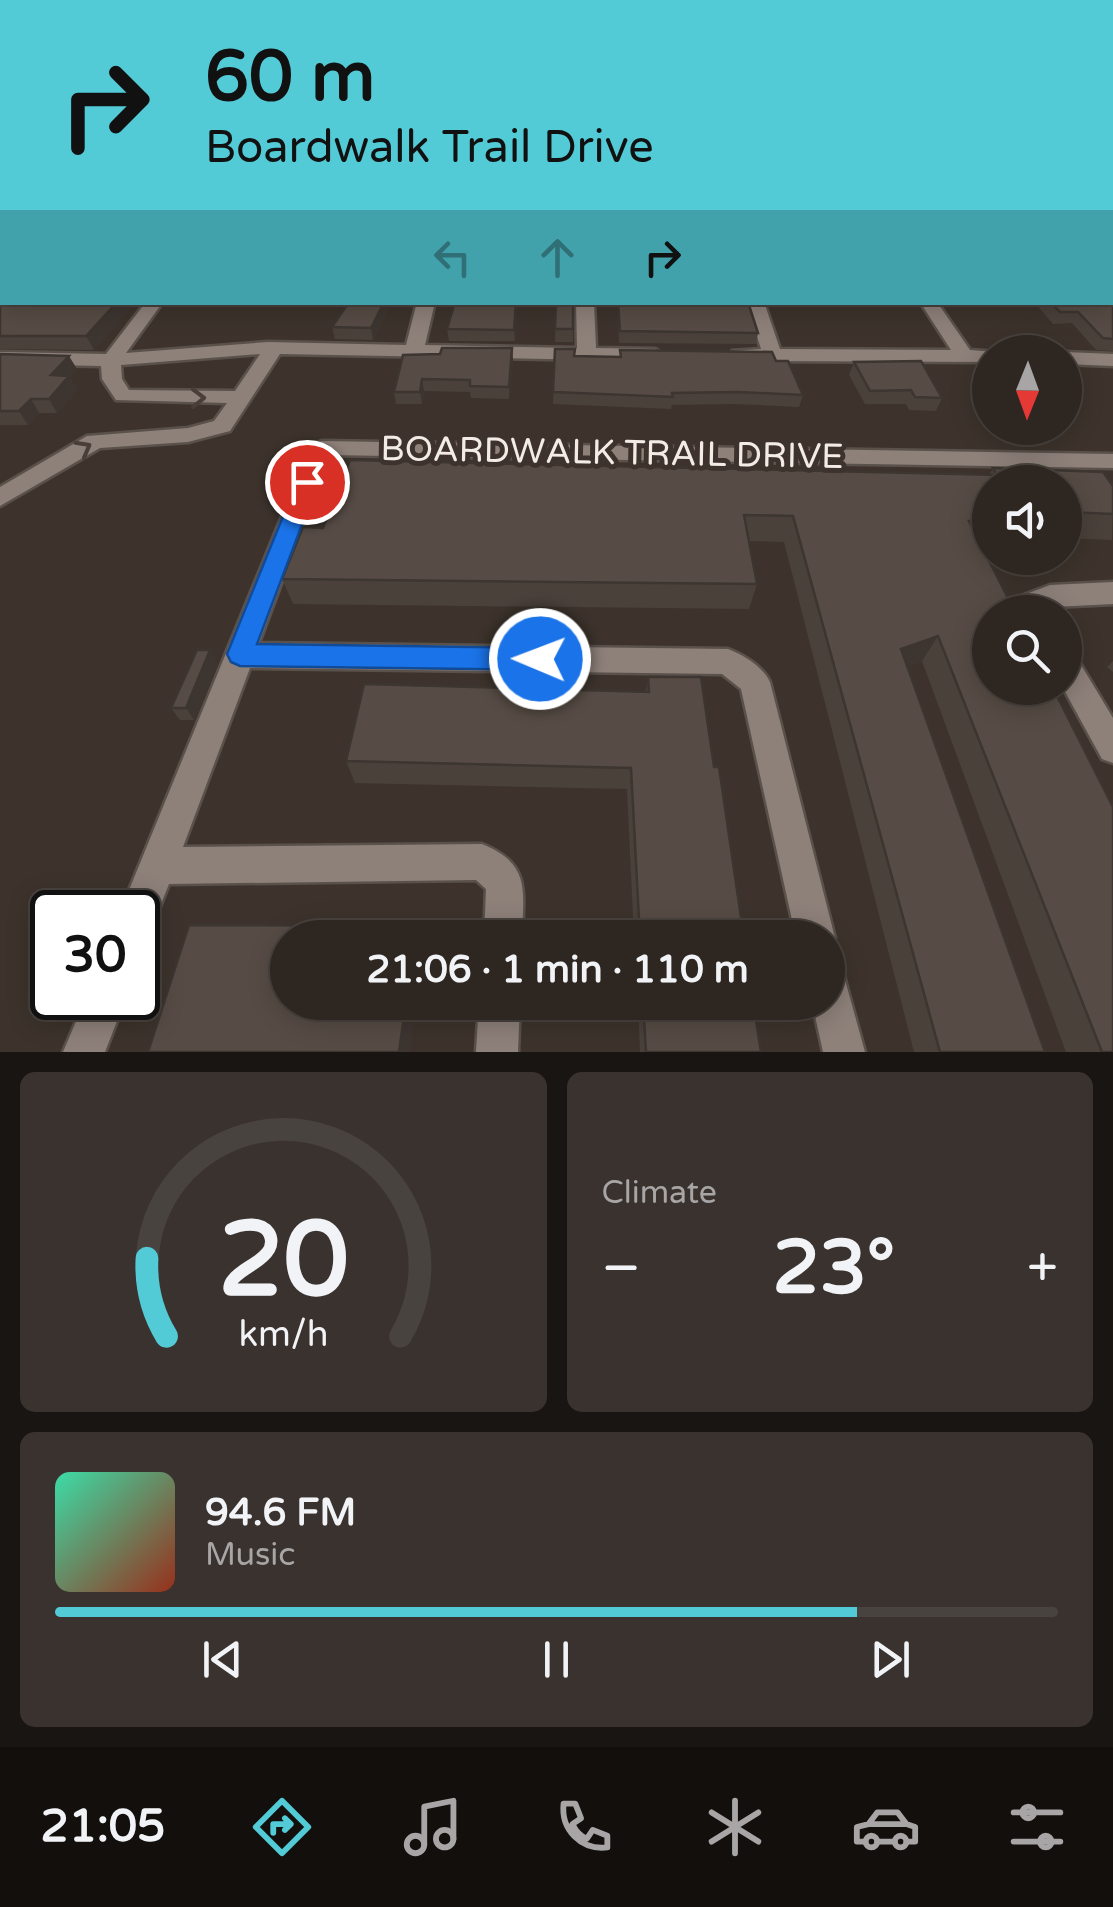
<!DOCTYPE html>
<html lang="en">
<head>
<meta charset="utf-8">
<style>
	body { margin:0; font-family:"Varela Round",sans-serif; background:#3a322e; color:#f1f3f6; height:100vh; display:flex; flex-direction:column; font-size:38px; white-space:nowrap }
	* { box-sizing:border-box; margin:0 }
	p { font-size:32px; color:#a7a5a5 }
	.icon { flex:none; width:55px; height:55px; fill:none; stroke:currentColor; stroke-width:2; stroke-linecap:round; stroke-linejoin:round }
	.map { position:relative; height:1052px; overflow:hidden }
	.side { display:flex; flex-direction:column; gap:20px; padding:20px; background:#191512; flex:1 }
	.side>* { flex:none }
	.banner { position:absolute; left:0px; top:0px; width:1115px; height:305px; box-shadow:0 5px 25px #0003,0 0 0 2px #49433f; background:#52cbd7; color:#111; overflow:hidden }
	.needle { width:65px; rotate:181deg }
	.tools { position:absolute; left:972px; top:335px; display:grid; gap:20px }
	.tools a { display:grid; place-items:center; width:110px; height:110px; border-radius:50%; background:#2e2621; box-shadow:0 5px 25px #0003,0 0 0 2px #49433f; font-size:50px }
	.speed { position:absolute; left:30px; top:890px; display:flex; gap:20px; font-size:50px; font-weight:700; text-align:center }
	.speed>* { display:grid; place-content:center; width:130px; height:130px; border-radius:50%; background:#2e2621; box-shadow:0 5px 25px #0003,0 0 0 2px #49433f; line-height:1 }
	.speed .limit { border:5px solid #111; border-radius:15px; background:#fff; color:#111 }
	.pin { position:absolute; display:grid; place-items:center; width:85px; height:85px; color:#fff; margin:-42px; border:5px solid #fff; border-radius:50%; box-shadow:0 2px 10px #0007 }
	.me { position:absolute; width:110px; margin:-55px; rotate:271deg; stroke-linejoin:round; filter:drop-shadow(0 0 8px #0008) }
	.turn { display:flex; align-items:center; gap:35px; height:210px; padding:0 40px; font-size:45px }
	.turn .icon { width:130px; height:130px; stroke-width:2.5 }
	.turn b { display:block; font-size:70px; line-height:85px }
	.lanes { display:flex; align-items:center; height:95px; padding:0 40px; background:#0003; justify-content:center; gap:50px; direction:ltr }
	.lanes .off { opacity:.35 }
	.big { font-size:75px; font-weight:800; line-height:1.1 }
	.side .tile { flex:1; display:flex; flex-direction:column; justify-content:center; gap:15px; min-width:0; padding:0 35px; border-radius:15px; background:#3a322e }
	.side .dial { align-items:center; gap:0 }
	.dial svg { height:260px; overflow:visible; fill:none; stroke:#49433f; stroke-width:7; stroke-linecap:round; text-anchor:middle }
	.dial text { fill:#f1f3f6; stroke:none }
	.song { display:flex; align-items:center; gap:30px }
	.cover { width:120px; height:120px; border-radius:15px; background:linear-gradient(135deg,hsl(160 70% 55%),hsl(10 70% 35%)) }
	.played { height:10px; border-radius:5px; background:linear-gradient(90deg,#52cbd7 80%,#49433f 80%) }
	.keys { display:flex; justify-content:space-around; direction:ltr }
	.heat { display:flex; justify-content:space-between; align-items:center; font-size:55px; direction:ltr }
	.side .tiles { flex:1; display:grid; gap:20px; grid-template-columns:1fr 1fr }
	.tile:last-child { grid-column:span 2 }
	.trip { position:absolute; left:270px; top:920px; width:575px; height:100px; border-radius:50px; background:#2e2621; box-shadow:0 5px 25px #0003,0 0 0 2px #49433f; font-weight:800; line-height:100px; text-align:center }
	.menu { display:flex; height:160px; justify-content:space-around; align-items:center; background:#120f0d; color:#a7a5a5 }
	.menu .icon { width:70px; height:70px }
	.menu .selected { color:#52cbd7 }
	.menu b { font-size:45px; color:#f1f3f6 }
	.map>svg:first-child { display:block }
	.lines { fill:none; stroke-linecap:round; stroke-linejoin:round }
	.minor-casing { stroke:#5a514b; stroke-width:5 }
	.minor { fill:#8e817a; fill-rule:evenodd }
	.wall { fill:#4b413b }
	.shaded-wall { fill:#3d3530 }
	.building { fill:#574c45; stroke:#3d3530; stroke-width:2.5 }
	.oneway { stroke:#493f38 }
	.route { fill:#1a73e8; stroke:#114b97; stroke-width:2.5 }
	.labels { text-anchor:middle; stroke-width:10; stroke-linejoin:round; paint-order:stroke }
	.street-label { font-size:35px; fill:#f2ebe6; stroke:#3d332c }
</style>
</head>
<body>
<div class="map">
<svg width="1113" height="1052" viewBox="0 0 1113 1052">
	<rect width="100%" height="100%" fill="#3d332c"/>
	<g class="lines">
		<defs>
			<path id="minor" d="M146,302H163L126,353L268,342L406,345L417,302H435L425,345L577,348L576,302H594L596,348L655,349L665,355L655,361L280,354L230,431L188,442L100,448L0,506V487L87,436L188,428L214,421L227,403L116,400L102,379L101,366L0,364V352L106,354ZM260,354L235,391L129,390L122,379L121,365Z
				M746,302H764L780,349L951,350L920,302H937L970,350L997,352H990V362L739,361L729,355L732,351L761,349Z
				M1064,352H1065L1113,354V366L1065,364Z
				M321,441L1113,454V468L329,455L259,643L728,649C744,655 763,667 770,682L835,938L828,953V938H796L741,689L722,674L250,668L183,847L482,844C532,864 523,892 522,938H484L486,889L476,880L169,884L151,929L138,935V912H120L310,448Z
				M1113,582V604L1053,607L1048,609L1050,612H1022L1017,604L1021,596L1050,585Z
				M1065,651L1075,655L1113,718V763L1102,759L1063,688Z
				M828,963L842,969L865,1052H823L812,1002H828Z
				M86,998H126L105,1052H63Z
				M479,1002H520L518,1052H476Z"/>
		</defs>
		<!-- minor casing -->
		<use href="#minor" class="minor-casing"/>
		<!-- minor -->
		<use href="#minor" class="minor"/>
	</g>
	<!-- wall -->
	<path class="wall" d="M0,192L2,302H135L94,350L0,349Z
		M349,302H392L373,340L335,339L332,327Z
		M518,302L515,341H449L447,329Z
		M556,302H573V342H555Z
		M618,302L758,333L756,344L619,343Z
		M1034,302H1109L1113,305V351L1096,350L1072,323L1053,324Z
		M555,349L574,356L776,361L803,395L799,407L735,404L672,405L671,409L553,404Z
		M0,354L77,369L70,377L77,390L57,413H39L28,425H0Z
		M403,355L513,360L509,399L471,398L470,392L424,391L422,404H396L394,392Z
		M854,362L942,398L936,411L909,410L906,404H865L849,375Z
		M993,468L1113,486L1112,540L1065,538V482H990V544L988,547H982L1113,1052H1066L922,661L907,666L1045,1052H914L784,542L749,541L757,584L749,609L293,604L282,579L323,528L989,475Z
		M1113,661V672L1107,667Z
		M218,663L194,720H180L171,708Z
		M648,677L714,767L744,938H634L627,789L355,783L346,761L646,691Z
		M638,1002H753L761,1052H640Z"/>
	<!-- shaded-wall -->
	<path class="shaded-wall" d="M117,302H135L94,350L86,336Z
		M384,302H392L373,340L371,328Z
		M516,302H518L515,341L514,330Z
		M512,348L513,360L509,399V387Z
		M69,356L77,369L70,377L77,390L57,413L49,399L51,375Z
		M422,379L424,391L422,404L420,392Z
		M31,399L39,413L28,425L19,411Z
		M938,636L922,661L887,673L901,649Z
		M210,650L218,663L194,720L186,708Z
		M406,1002H416L410,1052H399Z"/>
	<!-- building -->
	<path class="building" d="M0,192H2V302H117L86,336H0Z
		M349,302H384L371,328L332,327Z
		M455,302H516L514,330L447,329Z
		M556,302H573V329H555Z
		M618,302H748L758,333L620,331Z
		M1050,302H1109L1113,305V339L1103,338L1078,312H1060Z
		M442,348H512L509,387L470,386V380L422,379L420,392H394L403,355L440,354Z
		M555,349H575L574,356L621,357L620,350L772,352L776,361H788L803,395L738,392L672,393L673,397L553,392Z
		M0,354L69,356L51,375L69,376L49,399H31L19,411H0Z
		M921,361L942,398L915,397L911,390L870,391L854,362Z
		M350,460L997,475L993,468L1103,472L1113,486V514L1065,512V482H990V521H969L1015,612H990V688H1053L1113,807V1052H1102L938,636L901,649L1045,1052H940L793,516L744,515L757,584L282,579L303,527L323,528Z
		M197,650H210L186,708H171Z
		M648,677H701L714,767H719L744,938H640L631,768L346,761L364,684L649,692Z
		M189,925L415,926L414,938H288V1002H406L399,1052H148Z
		M643,1002H753L761,1052H646Z"/>
	<!-- one-way arrows -->
	<defs><path id="oneway-chevron" d="M-2-3.5L2.5 0L-2 3.5" fill="none" stroke-width="1.6" stroke-linecap="round" stroke-linejoin="round" transform="scale(2.5)"/></defs>
	<g class="oneway">
		<use href="#oneway-chevron" transform="translate(198 398) rotate(-1)"/>
		<use href="#oneway-chevron" transform="translate(84 448) rotate(-29)"/>
	</g>
	<!-- sky -->
	<linearGradient id="sky" x2="0" y2="1"><stop stop-color="#221c18"/><stop offset="0.49" stop-color="#515056"/><stop offset="1" stop-color="#515056" stop-opacity="0"/></linearGradient>
	<rect width="1113" height="287" fill="url(#sky)"/>
	<!-- route -->
	<path class="route" d="M307,475L318,482L257,644L540,648L550,651L554,659L550,667L540,670L240,666L231,662L227,654L297,482Z"/>
	<g class="labels">
		<!-- street labels -->
		<g class="street-label">
			<text transform="translate(612 452) rotate(1)" y="12">BOARDWALK TRAIL DRIVE</text>
		</g>
	</g>
</svg>
<div class="tools">
<a><svg class="needle" viewBox="-14 -14 28 28"><path d="M0-13l5 13h-10z" fill="#e53935"/><path d="M0 13l5-13h-10z" fill="#a7a5a5"/></svg></a>
<a><svg class="icon" aria-label="sound" viewBox="0 0 24 24"><path d="M4 9h4l5-4v14l-5-4H4zM17 9q2 3 0 6"/></svg></a>
<a><svg class="icon" aria-label="search" viewBox="0 0 24 24"><circle cx="10" cy="10" r="6"/><path d="M15 15l6 6"/></svg></a>
</div>
<div class="speed"><div class="limit">30</div></div>
<div class="pin" style="left:307px;top:482px;background:#d93025"><svg class="icon" aria-label="arrive" viewBox="0 0 24 24"><path d="M6 21V4h12l-3 4 3 4H6"/></svg></div>
<svg class="me" style="left:540px;top:659px" viewBox="-20 -20 40 40"><circle r="17" fill="#1a73e8" stroke="#fff" stroke-width="3"/><path d="M0-11L8 9 0 5-8 9z" fill="#fff"/></svg>
<div class="trip">21:06 · 1 min · 110 m</div>
<div class="banner">
<div class="turn"><svg class="icon" aria-label="right" viewBox="0 0 24 24"><path d="M7 20v-9h11M14 6l5 5-5 5"/></svg><div><b>60 m</b>Boardwalk Trail Drive</div></div>
<div class="lanes"><svg class="icon off" aria-label="left" viewBox="0 0 24 24"><path d="M17 20v-9H6M10 6l-5 5 5 5"/></svg><svg class="icon off" aria-label="ahead" viewBox="0 0 24 24"><path d="M12 20V5M6 11l6-6 6 6"/></svg><svg class="icon" aria-label="right" viewBox="0 0 24 24"><path d="M7 20v-9h11M14 6l5 5-5 5"/></svg></div>
</div>
</div>
<section class="side">
<div class="tiles">
<div class="tile dial"><svg viewBox="0 0 100 80">
<path d="M14 69A42 42 0 1 1 86 69"/>
<path d="M14 69A42 42 0 0 1 8 45" stroke="#52cbd7"/>
<text x="50" y="56" font-size="32" font-weight="700">20</text>
<text x="50" y="72" font-size="11">km/h</text>
</svg></div>
<div class="tile"><p>Climate</p>
<div class="heat"><a>−</a><b class="big">23°</b><a>+</a></div>
</div>
<div class="tile">
<div class="song"><i class="cover"></i><div><b>94.6 FM</b><p>Music</p></div></div>
<div class="played"></div>
<div class="keys"><svg class="icon" aria-label="previous" viewBox="0 0 24 24"><path d="M18 5L8 12l10 7zM5 5v14"/></svg><svg class="icon" aria-label="pause" viewBox="0 0 24 24"><path d="M8 5v14M16 5v14"/></svg><svg class="icon" aria-label="next" viewBox="0 0 24 24"><path d="M6 5l10 7-10 7zM19 5v14"/></svg></div>
</div>
</div>
</section>
<nav class="menu">
<b>21:05</b>
<svg class="icon selected" aria-label="directions" viewBox="0 0 24 24"><path d="M12 3l9 9-9 9-9-9zM9 14v-3h6M13 9l2 2-2 2"/></svg>
<svg class="icon" aria-label="music" viewBox="0 0 24 24"><path d="M9 18V5l10-2v13"/><circle cx="6" cy="18" r="3"/><circle cx="16" cy="16" r="3"/></svg>
<svg class="icon" aria-label="phone" viewBox="0 0 24 24"><path d="M5 4h4l2 5-3 2q2 4 5 5l2-3 5 2v4C11 20 4 13 5 4z"/></svg>
<svg class="icon" aria-label="climate" viewBox="0 0 24 24"><path d="M12 3v18M4 7l16 10M4 17L20 7"/></svg>
<svg class="icon" aria-label="car" viewBox="0 0 24 24"><path d="M5 17H2v-5l4-1 3-4h7l3 4 3 1v5h-3M9 17h6M6 11h13"/><circle cx="7" cy="17" r="2"/><circle cx="17" cy="17" r="2"/></svg>
<svg class="icon" aria-label="filters" viewBox="0 0 24 24"><path d="M4 7h16M4 17h16"/><circle cx="9" cy="7" r="2"/><circle cx="15" cy="17" r="2"/></svg>
</nav>
</body>
</html>
